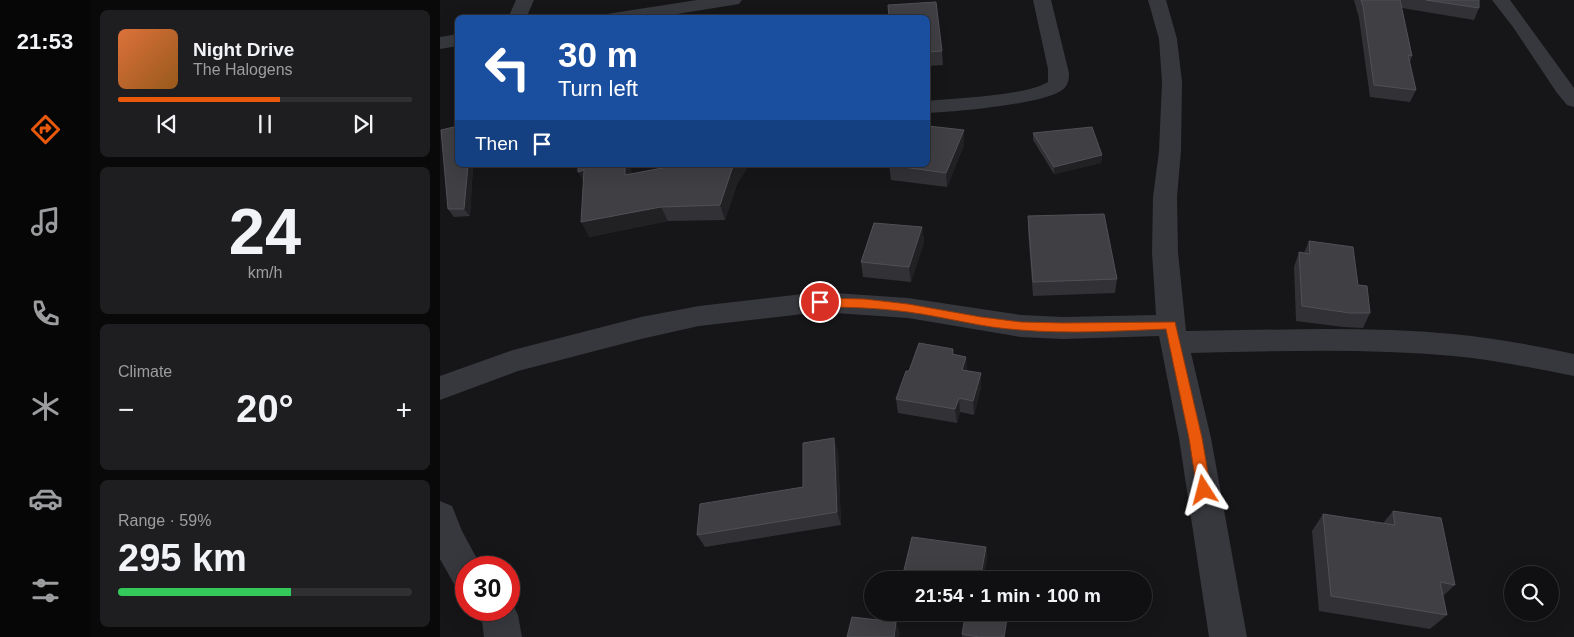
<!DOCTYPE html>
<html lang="en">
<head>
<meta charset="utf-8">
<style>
	body { margin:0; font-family:Helvetica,sans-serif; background:#1e1e20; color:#f1f3f6; height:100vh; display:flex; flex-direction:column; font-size:19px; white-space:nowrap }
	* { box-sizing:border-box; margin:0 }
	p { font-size:16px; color:#9c9d9f }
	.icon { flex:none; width:28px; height:28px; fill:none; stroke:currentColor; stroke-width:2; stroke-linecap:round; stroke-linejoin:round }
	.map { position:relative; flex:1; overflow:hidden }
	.details { display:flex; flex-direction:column; gap:10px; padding:10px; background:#09090a; width:350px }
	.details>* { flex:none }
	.top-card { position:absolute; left:15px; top:15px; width:475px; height:152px; border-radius:8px; box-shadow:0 5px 20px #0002,0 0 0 1px #303032; background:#1a4fa0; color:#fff; overflow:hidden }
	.controls { position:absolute; left:1064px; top:566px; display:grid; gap:10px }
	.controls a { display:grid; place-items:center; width:55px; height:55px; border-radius:50%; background:#101012; box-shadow:0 5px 20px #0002,0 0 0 1px #303032; font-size:25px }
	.speed { position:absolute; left:15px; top:556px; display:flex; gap:10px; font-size:25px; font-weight:700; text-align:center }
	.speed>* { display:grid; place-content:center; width:65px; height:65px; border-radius:50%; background:#101012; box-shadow:0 5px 20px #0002,0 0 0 1px #303032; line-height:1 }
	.speed .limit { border:8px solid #d22; background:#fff; color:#111 }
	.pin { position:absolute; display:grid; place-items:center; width:42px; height:42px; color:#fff; margin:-21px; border:2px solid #fff; border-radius:50%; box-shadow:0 1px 5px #0007 }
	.me { position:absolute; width:55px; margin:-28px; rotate:351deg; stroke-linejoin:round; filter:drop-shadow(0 0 4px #0008) }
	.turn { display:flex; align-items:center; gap:18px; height:105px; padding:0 20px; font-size:22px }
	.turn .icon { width:65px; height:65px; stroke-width:2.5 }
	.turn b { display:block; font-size:35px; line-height:42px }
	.then { display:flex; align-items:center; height:48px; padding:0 20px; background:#0003; gap:10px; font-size:19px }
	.big { font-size:38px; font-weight:600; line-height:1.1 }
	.details .tile { flex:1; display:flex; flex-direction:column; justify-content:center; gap:8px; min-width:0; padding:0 18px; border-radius:8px; background:#1e1e20 }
	.details .dial { align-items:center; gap:0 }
	.dial b { font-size:65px; line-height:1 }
	.song { display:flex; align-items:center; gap:15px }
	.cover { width:60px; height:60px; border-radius:8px; background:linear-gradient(135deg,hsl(20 70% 55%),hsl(30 70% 35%)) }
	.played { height:5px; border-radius:2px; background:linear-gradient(90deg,#ea580c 55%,#303032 55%) }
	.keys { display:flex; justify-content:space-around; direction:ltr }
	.heat { display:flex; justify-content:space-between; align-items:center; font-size:28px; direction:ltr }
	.charge { height:8px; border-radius:4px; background:linear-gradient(90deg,#34c759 59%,#303032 0) }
	.trip { position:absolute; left:424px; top:571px; width:288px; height:50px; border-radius:25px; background:#101012; box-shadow:0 5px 20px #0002,0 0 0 1px #303032; font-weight:600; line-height:50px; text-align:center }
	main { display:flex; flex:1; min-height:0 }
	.menu { display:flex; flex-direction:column; width:90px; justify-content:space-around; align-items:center; background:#060607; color:#9c9d9f }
	.menu .icon { width:35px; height:35px }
	.menu .active { color:#ea580c }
	.menu b { font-size:22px; color:#f1f3f6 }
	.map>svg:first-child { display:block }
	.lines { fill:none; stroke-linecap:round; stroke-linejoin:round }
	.minor { fill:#37383d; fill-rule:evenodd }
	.tertiary { fill:#37383d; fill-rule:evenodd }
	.wall { fill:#323236 }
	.shaded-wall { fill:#212124 }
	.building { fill:#3f3f44; stroke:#4f5156 }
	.route { fill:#ea580c; stroke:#983908 }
</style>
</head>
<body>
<main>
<nav class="menu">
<b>21:53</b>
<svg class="icon active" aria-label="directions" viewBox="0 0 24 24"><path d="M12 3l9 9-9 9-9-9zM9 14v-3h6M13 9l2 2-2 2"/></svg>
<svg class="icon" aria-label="music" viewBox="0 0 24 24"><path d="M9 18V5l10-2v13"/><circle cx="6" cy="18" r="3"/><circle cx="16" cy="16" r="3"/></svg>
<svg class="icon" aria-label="phone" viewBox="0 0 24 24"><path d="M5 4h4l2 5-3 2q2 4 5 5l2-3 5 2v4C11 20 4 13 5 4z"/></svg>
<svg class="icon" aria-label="climate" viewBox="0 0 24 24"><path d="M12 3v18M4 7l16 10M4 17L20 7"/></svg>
<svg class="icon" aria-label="car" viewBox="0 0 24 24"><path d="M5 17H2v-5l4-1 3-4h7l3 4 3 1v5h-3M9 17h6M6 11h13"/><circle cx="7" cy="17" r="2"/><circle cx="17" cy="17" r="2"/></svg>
<svg class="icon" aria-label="filters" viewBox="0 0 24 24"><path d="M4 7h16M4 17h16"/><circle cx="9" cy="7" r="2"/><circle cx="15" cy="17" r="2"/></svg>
</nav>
<section class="details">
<div class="tile">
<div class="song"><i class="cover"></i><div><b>Night Drive</b><p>The Halogens</p></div></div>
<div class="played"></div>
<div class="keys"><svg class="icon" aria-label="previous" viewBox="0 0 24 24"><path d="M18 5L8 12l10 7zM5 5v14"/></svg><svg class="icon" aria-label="pause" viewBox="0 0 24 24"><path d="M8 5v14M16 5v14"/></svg><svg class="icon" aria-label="next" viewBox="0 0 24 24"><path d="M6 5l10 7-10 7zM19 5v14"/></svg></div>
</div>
<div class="tile dial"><b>24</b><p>km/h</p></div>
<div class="tile"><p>Climate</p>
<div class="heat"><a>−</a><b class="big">20°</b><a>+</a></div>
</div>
<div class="tile"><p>Range · 59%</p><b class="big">295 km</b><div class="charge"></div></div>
</section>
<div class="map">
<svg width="1134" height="637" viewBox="0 0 1134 637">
	<rect width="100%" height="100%" fill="#161618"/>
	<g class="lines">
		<!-- minor -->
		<path class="minor" d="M76,0H94L86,18H68Z
			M593,0H611L629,73C629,80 628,86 622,90C605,104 513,112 488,113V101C517,98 585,96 608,82V69Z
			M708,0H726L737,39L742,82L741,151L737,197L738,252L746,331C835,330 925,326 1013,334C1054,338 1094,345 1134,354V376C1094,368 1054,360 1014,356C927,348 839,351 751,353L771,438L807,637H769L739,438L719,336L623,339L581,337L468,318L380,312L259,326L201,339L78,371L0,400V376L73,350L201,317L259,306L380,292L468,298L581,315L623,317L716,315L712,252L713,197L719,151L722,82L719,39Z
			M1052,0H1070L1134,88V107L1127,105L1117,93L1073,27Z
			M0,501L12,506L22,531L42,568H26V589L14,584L0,559Z
			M69,597L78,615L82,637H44L42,621L38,610H69Z"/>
		<!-- tertiary -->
		<path class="tertiary" d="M257,0H302L299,4L293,5L212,18H164L167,14L173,13Z
			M18,34V46L0,49V37Z"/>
	</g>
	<!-- wall -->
	<path class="wall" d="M911,0H1039V8L1034,20L962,8L972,56L970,62L976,90L970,102L930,97L919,18L914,0Z
		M488,18L502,51L503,65L488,66Z
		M593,133L662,155L661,163L614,174L593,140Z
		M524,145L507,187L451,180L449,165Z
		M18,165H33L30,216L14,217L8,209Z
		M138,165H191V174L238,165H309L297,184L285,220L228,221L149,237L144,182Z
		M588,216L677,279L675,293L593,296L588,231Z
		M482,227L484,242L471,282L423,277L421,262Z
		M869,241L918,285L930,313L923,328L903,327L856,321L854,267L859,252L864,253Z
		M513,349L514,354L526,357L527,371L541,373V387L534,415L520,412L517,423L458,413L456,399L469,371Z
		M398,451L401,525L265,547L257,535L363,487Z
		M953,511L1015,585L1003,596L1007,615L990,629L879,611L872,531L883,514L943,523Z
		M546,547L547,559L543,580H466L464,570Z
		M522,634L565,637H522Z"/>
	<!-- shaded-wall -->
	<path class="shaded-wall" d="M524,130V145L507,187L506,173Z
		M662,155L661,163L614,174V167Z
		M28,165H33L30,216L24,209Z
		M185,165H191L192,189L185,175Z
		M295,165H309L297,184L285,220L280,205L292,169Z
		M144,170L146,186L138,172Z
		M221,207L228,221L149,237L141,222Z
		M482,227L484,242L471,282L469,267Z
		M526,357L527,371L522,370Z
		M541,373V387L534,415L533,401Z
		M519,398L520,412L517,423L515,409Z
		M394,438L398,451L401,525L397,512Z
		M546,547L547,559L543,580H540Z
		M568,612H569L565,637H564Z
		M456,622L460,633L459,637H454Z"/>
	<!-- building -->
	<path class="building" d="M921,0H960L972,56L968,55L976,90L934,85L923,6Z
		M986,0H1039V8Z
		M496,2L502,51L488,52V18H449L448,5Z
		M18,126V165H28L24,209H8L1,130Z
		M488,126L524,130L506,173L449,165H488Z
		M652,127L662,155L614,167L593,133Z
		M138,165H185V175L238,165H295L292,169L280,205L221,207L141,222L144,170L138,172Z
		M664,214L677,279L593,282L588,216Z
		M434,223L482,227L469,267L421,262Z
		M869,241L913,247L918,285L927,286L930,313H910L862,306L859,252L870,254Z
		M479,343L513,349L512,354L526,357L522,370L541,373L533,401L519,398L515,409L456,399L466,371H469Z
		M394,438L397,512L257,535L260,504L363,487V443Z
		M953,511L1001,518L1015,585L1000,582L1007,615L891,596L883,514L955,525Z
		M472,537L546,547L540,580H534L464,570Z
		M526,612H568L564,637H539L522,634Z
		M412,617L456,622L454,637H407Z"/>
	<!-- route -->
	<path class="route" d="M380,298L424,299L468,304L541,317L581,322L623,323L735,322L762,438L771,490L769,494L764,496L759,494L757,490L749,438L726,329C678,331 629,334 581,330C543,328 506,317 468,312C439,308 410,307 380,307L375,302Z"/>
</svg>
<div class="controls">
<a><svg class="icon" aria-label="search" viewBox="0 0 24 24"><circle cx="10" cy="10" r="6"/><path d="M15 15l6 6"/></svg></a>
</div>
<div class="speed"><div class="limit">30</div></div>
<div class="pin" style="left:380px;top:302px;background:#d93025"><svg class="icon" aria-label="arrive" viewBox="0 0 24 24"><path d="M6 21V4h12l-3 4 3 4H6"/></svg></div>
<svg class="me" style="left:764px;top:490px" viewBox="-20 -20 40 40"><path d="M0-17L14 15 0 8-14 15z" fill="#ea580c" stroke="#fff" stroke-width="4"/></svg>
<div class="trip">21:54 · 1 min · 100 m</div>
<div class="top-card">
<div class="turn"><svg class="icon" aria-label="left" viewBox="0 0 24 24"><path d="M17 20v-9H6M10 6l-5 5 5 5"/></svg><div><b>30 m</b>Turn left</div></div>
<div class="then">Then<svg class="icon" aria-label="arrive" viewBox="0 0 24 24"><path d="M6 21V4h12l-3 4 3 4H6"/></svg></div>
</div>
</div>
</main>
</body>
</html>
